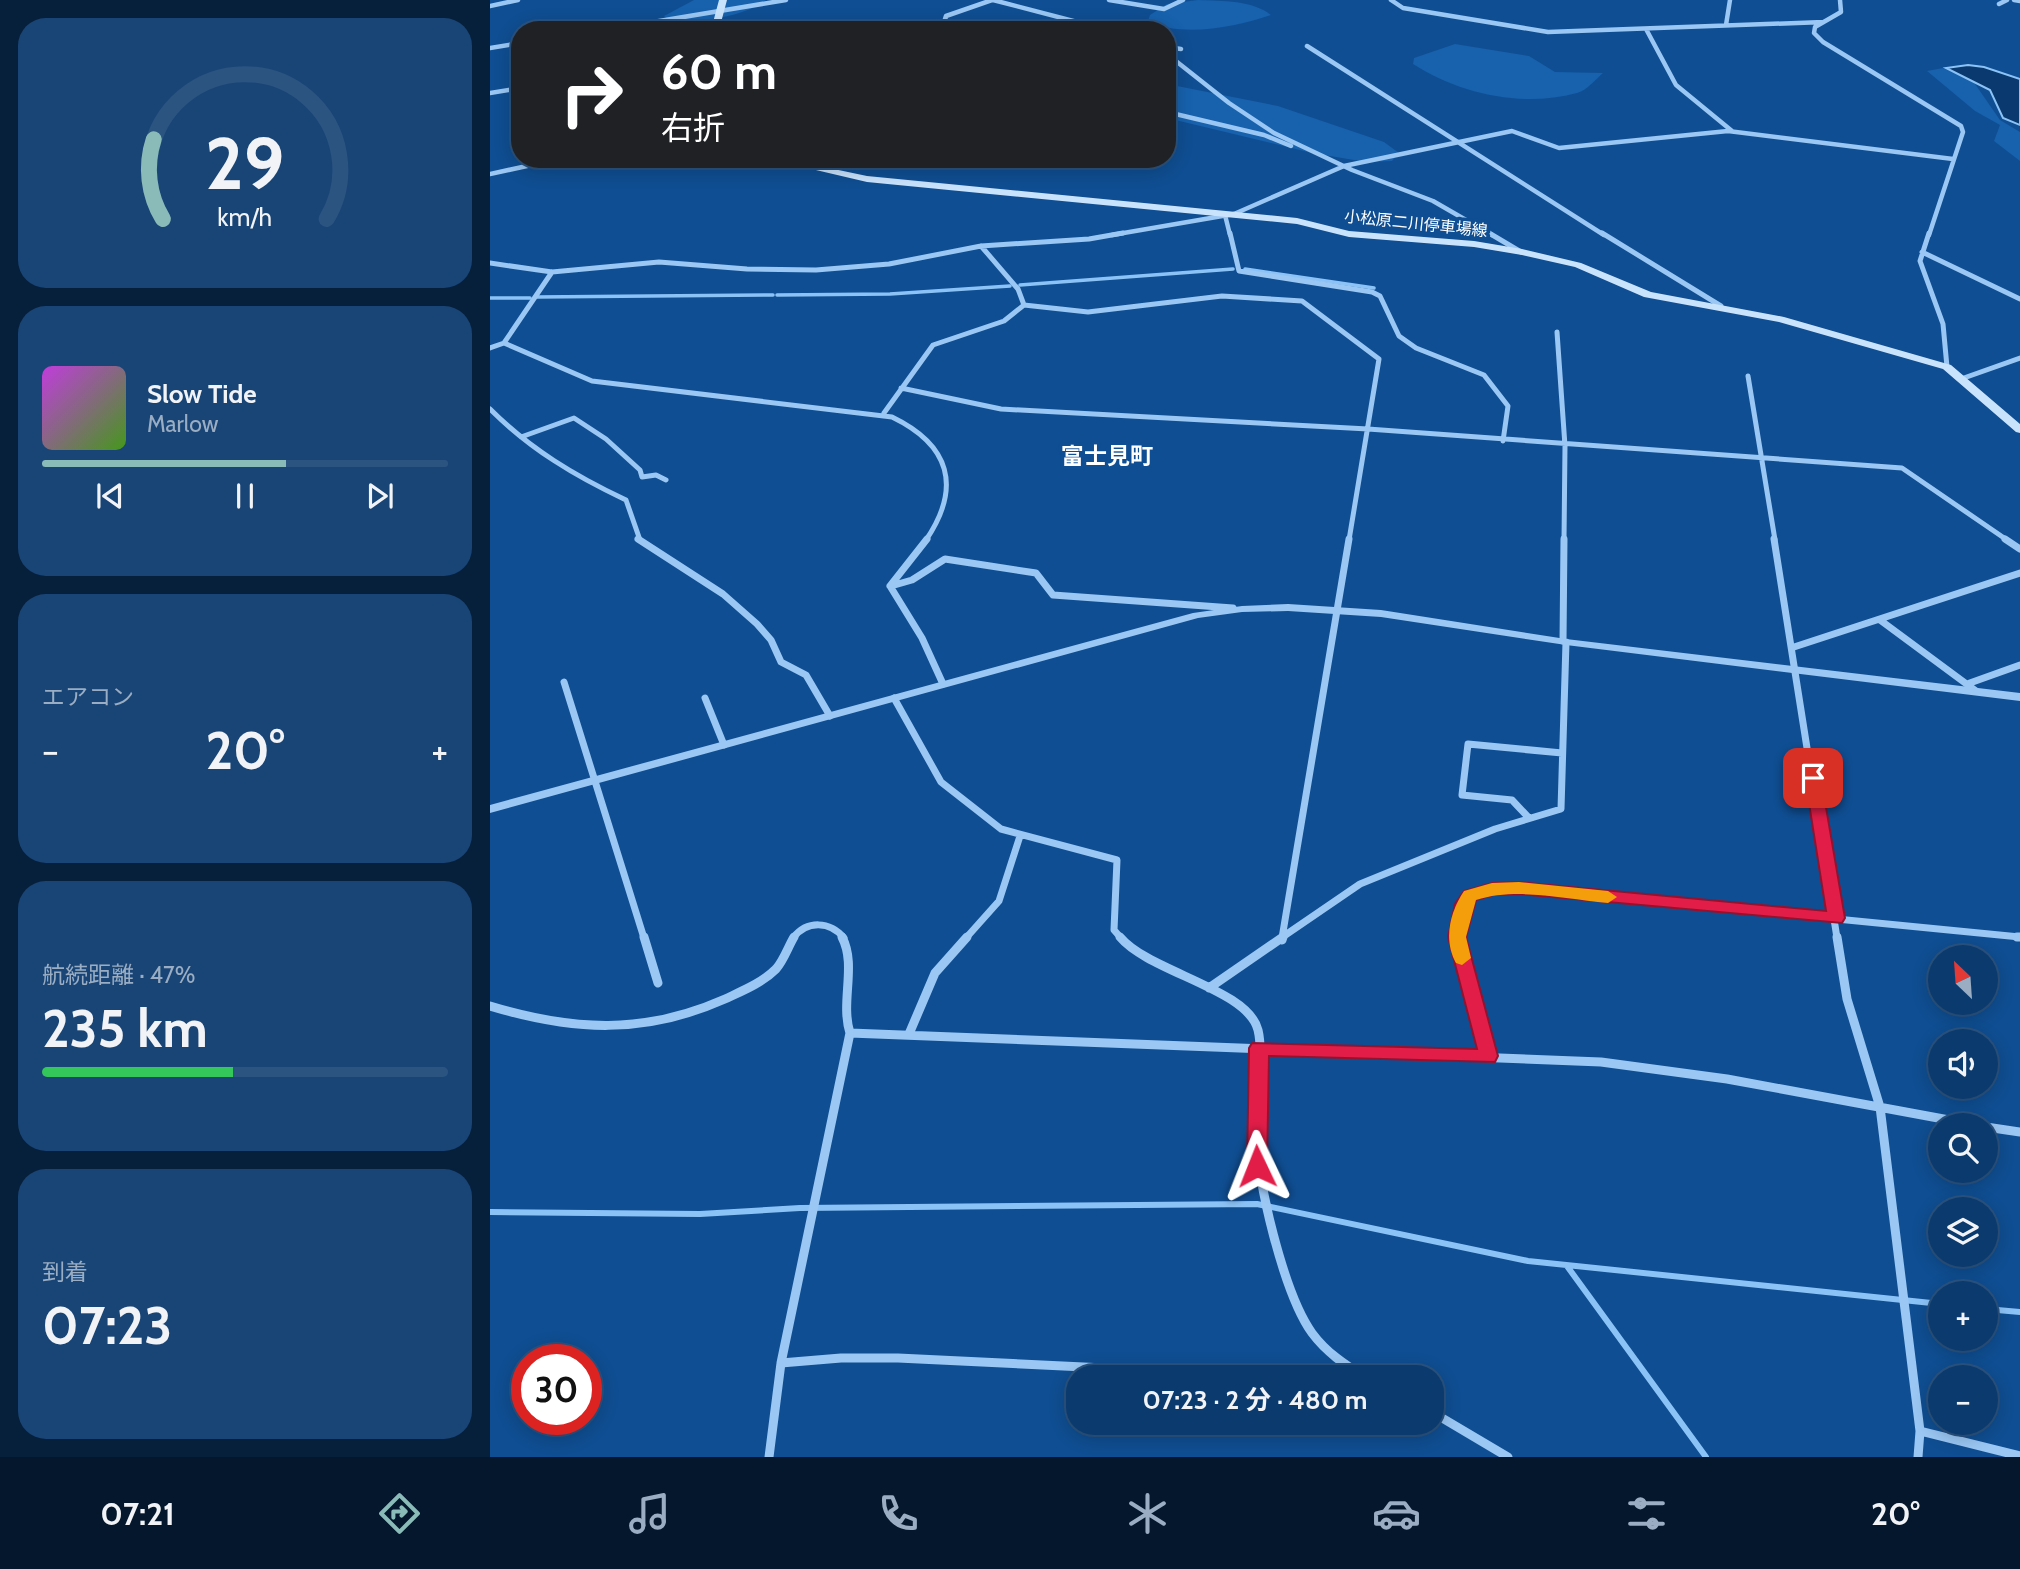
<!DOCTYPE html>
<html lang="ja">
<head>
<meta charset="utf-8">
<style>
	body { margin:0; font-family:Cabin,"Noto Sans JP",sans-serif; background:#194576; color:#f1f3f6; height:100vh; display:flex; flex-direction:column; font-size:26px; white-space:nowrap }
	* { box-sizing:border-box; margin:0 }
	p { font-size:23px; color:#9aadc2 }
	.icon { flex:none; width:38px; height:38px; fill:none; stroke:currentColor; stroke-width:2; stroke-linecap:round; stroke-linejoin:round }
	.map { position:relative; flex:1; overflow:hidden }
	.details { display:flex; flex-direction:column; gap:18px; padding:18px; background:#06203c; width:490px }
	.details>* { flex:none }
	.banner { position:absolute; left:21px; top:21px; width:665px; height:147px; border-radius:28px; box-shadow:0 4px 18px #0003,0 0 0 2px #2b5481; background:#202124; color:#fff; overflow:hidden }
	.needle { width:46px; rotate:335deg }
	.buttons { position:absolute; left:1438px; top:945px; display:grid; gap:14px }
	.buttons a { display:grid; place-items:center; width:70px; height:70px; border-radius:50%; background:#0b3a6e; box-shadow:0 4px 18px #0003,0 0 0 2px #2b5481; font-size:35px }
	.speed { position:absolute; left:21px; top:1344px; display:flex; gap:14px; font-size:35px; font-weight:700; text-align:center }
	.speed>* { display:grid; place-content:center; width:91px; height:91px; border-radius:50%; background:#0b3a6e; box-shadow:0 4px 18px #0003,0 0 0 2px #2b5481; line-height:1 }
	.speed .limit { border:10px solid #d22; background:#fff; color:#111 }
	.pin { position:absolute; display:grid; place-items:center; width:60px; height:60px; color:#fff; margin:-30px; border-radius:14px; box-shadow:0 4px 10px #0006 }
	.me { position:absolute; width:77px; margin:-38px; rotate:358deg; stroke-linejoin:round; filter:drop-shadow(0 0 5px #0008) }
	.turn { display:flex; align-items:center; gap:24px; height:147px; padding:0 35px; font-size:32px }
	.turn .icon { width:91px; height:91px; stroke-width:2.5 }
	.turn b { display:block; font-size:49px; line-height:60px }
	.big { font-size:52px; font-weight:700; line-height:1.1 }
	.details .card { flex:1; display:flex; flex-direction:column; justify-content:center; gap:10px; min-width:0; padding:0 24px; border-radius:28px; background:#194576 }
	.details .dial { align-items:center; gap:0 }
	.dial svg { height:182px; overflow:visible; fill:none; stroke:#2b5481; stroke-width:7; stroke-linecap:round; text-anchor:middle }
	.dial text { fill:#f1f3f6; stroke:none }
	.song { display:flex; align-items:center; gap:21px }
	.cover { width:84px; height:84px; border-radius:10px; background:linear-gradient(135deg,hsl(290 70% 55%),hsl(100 70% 35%)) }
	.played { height:7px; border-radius:4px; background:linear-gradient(90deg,#8bbbb9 60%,#2b5481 60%) }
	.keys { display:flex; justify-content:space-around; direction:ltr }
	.heat { display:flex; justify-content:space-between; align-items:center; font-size:38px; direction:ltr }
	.charge { height:10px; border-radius:5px; background:linear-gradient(90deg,#34c759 47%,#2b5481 0) }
	.trip { position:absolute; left:576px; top:1365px; width:378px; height:70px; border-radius:28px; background:#0b3a6e; box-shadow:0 4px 18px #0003,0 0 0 2px #2b5481; font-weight:700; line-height:70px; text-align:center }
	.menu { display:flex; height:112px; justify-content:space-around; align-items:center; background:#04172c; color:#9aadc2 }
	.menu .icon { width:49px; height:49px }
	.menu .current { color:#8bbbb9 }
	.menu b { font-size:32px; color:#f1f3f6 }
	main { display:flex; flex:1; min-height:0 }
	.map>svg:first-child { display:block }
	.green { fill:#1761ad }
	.water { fill:#09396e; stroke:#8cc3f7; stroke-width:2 }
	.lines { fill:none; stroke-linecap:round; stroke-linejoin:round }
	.stream-far1 { stroke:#8cc3f7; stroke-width:3.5 }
	.stream { stroke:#8cc3f7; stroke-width:6 }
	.minor-far3 { stroke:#9bc7f4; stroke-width:4.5 }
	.minor-far2 { stroke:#9bc7f4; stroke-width:5 }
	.minor-far1 { stroke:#9bc7f4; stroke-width:7 }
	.minor { stroke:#9bc7f4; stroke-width:9 }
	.tertiary { fill:#9bc7f4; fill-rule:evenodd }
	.secondary { fill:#cae3fd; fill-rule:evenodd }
	.route { fill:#e11d48; stroke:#92132f; stroke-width:2 }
	.slow { fill:#f59e0b }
	.labels { text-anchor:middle; stroke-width:7; stroke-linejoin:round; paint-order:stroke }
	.far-street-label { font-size:16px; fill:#fff; stroke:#0f4e92 }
	.quarter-label { font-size:23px; font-weight:bold; fill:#fff; stroke:#0f4e92 }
</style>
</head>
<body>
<main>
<section class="details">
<div class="card dial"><svg viewBox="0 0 100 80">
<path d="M14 69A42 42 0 1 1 86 69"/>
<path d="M14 69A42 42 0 0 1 10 34" stroke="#8bbbb9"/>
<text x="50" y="56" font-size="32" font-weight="700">29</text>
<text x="50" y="72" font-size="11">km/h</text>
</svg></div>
<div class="card">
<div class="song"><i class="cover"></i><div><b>Slow Tide</b><p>Marlow</p></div></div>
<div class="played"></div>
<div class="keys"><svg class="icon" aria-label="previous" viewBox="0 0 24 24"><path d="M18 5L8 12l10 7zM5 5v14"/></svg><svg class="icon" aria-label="pause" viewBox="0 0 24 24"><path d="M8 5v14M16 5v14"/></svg><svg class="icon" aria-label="next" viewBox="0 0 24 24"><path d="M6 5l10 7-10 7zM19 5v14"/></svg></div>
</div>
<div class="card"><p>エアコン</p>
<div class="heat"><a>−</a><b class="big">20°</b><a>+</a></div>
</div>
<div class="card"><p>航続距離 · 47%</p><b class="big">235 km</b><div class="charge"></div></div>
<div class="card"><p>到着</p><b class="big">07:23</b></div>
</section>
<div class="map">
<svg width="1530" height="1457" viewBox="0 0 1530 1457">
	<rect width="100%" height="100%" fill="#0f4e92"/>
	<!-- green -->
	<path class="green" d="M204,0H276C251,18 210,22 180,21L174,16Z
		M708,0C733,1 762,0 781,15C746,27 692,38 658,21L660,15L677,4Z
		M965,44L1039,56L1065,72L1113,73C1106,79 1096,91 1087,93C1032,108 970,94 923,64L924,58Z
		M1453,68L1483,81L1510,120L1530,132V161L1504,141L1510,125L1485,111L1437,71Z
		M682,85L788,106L894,142L909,153L902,161L876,162L822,153L677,118V86Z"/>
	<!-- water -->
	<path class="water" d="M1478,65L1494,67L1530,79V125L1513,118L1500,90L1456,68Z"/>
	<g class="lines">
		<!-- stream-far1 -->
		<path class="stream-far1" d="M755,269L884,288
			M530,285L743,269
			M287,295L400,294L520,286
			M47,297L283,295
			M0,298H40"/>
		<!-- stream -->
		<path class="stream" d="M0,1212L210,1214L310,1208L767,1204L1038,1261L1451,1304
			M1077,1266L1216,1457
			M1496,1309L1530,1312"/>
		<!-- minor-far3 -->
		<path class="minor-far3" d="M503,0L618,30
			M619,0L674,9L693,0
			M901,0L913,8L1058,32L1334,22
			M1350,0L1351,12L1325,27L1324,33L1333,42L1471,126L1473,132L1439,235
			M1524,0L1530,1
			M1509,4L1517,0
			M0,6L28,0
			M1236,25L1240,0
			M1156,29L1186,85L1242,131
			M115,30L296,0
			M466,30L455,19L456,16L502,0
			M817,46L1114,235
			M677,47L691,49
			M0,48L30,43
			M677,54L739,103L784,133L862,170L943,201L1002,235
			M0,93L30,88
			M677,112L774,135L801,146
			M88,159L109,167L155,159
			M0,174L69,159
			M735,215L740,235
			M622,235L744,214L854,166L1022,131L1069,148L1238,131L1463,159"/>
		<!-- minor-far2 -->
		<path class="minor-far2" d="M740,233L749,271L882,292L890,296L909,336L926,348L994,375L1018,406L1013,441
			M999,233L1031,252
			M1112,233L1231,306
			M1439,233L1430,261L1453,324L1457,367
			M491,246L528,289L534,305
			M1432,252L1530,299
			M0,263L62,272L169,262L257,269L326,270L399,264L491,246L599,239L633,233
			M534,305L598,312L732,296L812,301L889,359L859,540
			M1067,332L1075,446L1074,540
			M14,343L102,381L402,417C460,445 472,487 436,540
			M0,348L14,343L62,272
			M1258,376L1285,540
			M1471,379L1530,358
			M411,388L511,409L878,429L1412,468L1517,540
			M0,409C40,449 85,476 136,500L150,540
			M394,413L443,345L514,321L534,305
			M31,437L84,418L116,439L150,470L152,477L166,475L176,480"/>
		<!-- minor-far1 -->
		<path class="minor-far1" d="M148,539L233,594L267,624L281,640L291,662L316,675L340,716
			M1284,539L1347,938
			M1515,539L1530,549
			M400,586L437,539
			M400,586L432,638L453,684
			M401,586L422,580L455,559L546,573L563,595L743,608
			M1390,620L1486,691
			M1073,641L1074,539
			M1304,647L1530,573
			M74,682L154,938
			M1477,684L1530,665
			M215,698L234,745
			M404,698L451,782L511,829L627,860L624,930L631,938
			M1039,818L1022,800L972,795L978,744L1072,753
			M303,938C317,920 340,921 354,938
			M476,938L509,901L530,836
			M791,938L870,884L1005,829L1071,809L1076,642
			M792,938L859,539
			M967,938L974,904L980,895L1002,889L1029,888L1530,937"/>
		<!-- minor -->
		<path class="minor" d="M154,937L168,983
			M630,937C659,972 758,989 768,1030C774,1054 766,1103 766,1130C766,1179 794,1294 822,1333C836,1352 855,1365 875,1377
			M967,937L998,1057
			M1347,937L1357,999L1390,1107L1430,1431L1428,1457
			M1527,937H1530
			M792,940L793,937
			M719,988L793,937
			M0,1006C83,1031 154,1035 235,999C252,991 272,983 286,969C294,960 298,947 304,937
			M360,1033L1111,1062L1237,1079L1486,1125
			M419,1034L445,973L477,937
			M1496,1127L1530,1132
			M291,1363L351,1358H408L801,1377
			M805,1377L860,1370
			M942,1412L1018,1457
			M1430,1431L1530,1456
			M279,1457L291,1363L360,1033C350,1002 367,965 352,937"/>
		<!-- tertiary -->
		<path class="tertiary" d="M798,604L891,610L1076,639L1530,693V701L1076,645L891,617L798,611L752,612L708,618L0,813V805L703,613L752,606Z"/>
		<!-- secondary -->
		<path class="secondary" d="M229,0H237L229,30H221Z
			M279,159H296L377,176L807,218L859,231L984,241L1032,249L1091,263L1161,292L1294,317L1461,365L1530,424V433L1526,432L1453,369L1289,322L1154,297L1085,267L1032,255L984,247L859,237L807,224L377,182Z"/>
	</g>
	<!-- route -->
	<path class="route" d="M1323,773L1331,778L1355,918L1352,923L1029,894L1003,895L986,900L976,937L1008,1056L1005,1062L779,1056L777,1166L774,1172L767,1175L760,1172L757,1166L759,1048L762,1043L987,1049L958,937L965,904L974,891L1002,883L1029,882L1336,911L1315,778Z"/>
	<!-- slow -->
	<path class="slow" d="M1029,882L1118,891L1127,897L1118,903C1075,899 1028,887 986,900L976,937L981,958L972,965L966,963C953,940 960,912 974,891L1002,883Z"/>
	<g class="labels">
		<!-- far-street labels -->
		<g class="far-street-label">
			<text transform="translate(926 223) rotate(6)" y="6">小松原二川停車場線</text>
		</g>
		<!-- quarter labels -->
		<g class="quarter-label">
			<text x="617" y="464">富士見町</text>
		</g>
	</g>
</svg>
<div class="buttons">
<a><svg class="needle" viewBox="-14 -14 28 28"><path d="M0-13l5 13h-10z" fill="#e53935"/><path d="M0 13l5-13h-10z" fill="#9aadc2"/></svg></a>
<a><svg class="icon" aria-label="sound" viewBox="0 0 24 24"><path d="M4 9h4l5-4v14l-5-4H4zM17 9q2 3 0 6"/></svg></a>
<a><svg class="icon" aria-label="search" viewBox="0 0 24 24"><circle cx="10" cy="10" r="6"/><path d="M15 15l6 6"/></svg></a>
<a><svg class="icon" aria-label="layers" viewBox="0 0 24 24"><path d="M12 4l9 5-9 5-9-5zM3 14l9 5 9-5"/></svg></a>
<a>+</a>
<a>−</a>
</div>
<div class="speed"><div class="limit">30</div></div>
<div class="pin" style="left:1323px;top:778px;background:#d93025"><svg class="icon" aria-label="arrive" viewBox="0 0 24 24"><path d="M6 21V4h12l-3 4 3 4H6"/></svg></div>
<svg class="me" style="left:767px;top:1166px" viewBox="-20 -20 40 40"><path d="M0-17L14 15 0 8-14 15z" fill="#e11d48" stroke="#fff" stroke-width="4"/></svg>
<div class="trip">07:23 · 2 分 · 480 m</div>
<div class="banner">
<div class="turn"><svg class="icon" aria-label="right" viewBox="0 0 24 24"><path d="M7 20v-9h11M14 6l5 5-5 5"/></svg><div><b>60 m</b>右折</div></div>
</div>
</div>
</main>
<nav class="menu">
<b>07:21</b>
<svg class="icon current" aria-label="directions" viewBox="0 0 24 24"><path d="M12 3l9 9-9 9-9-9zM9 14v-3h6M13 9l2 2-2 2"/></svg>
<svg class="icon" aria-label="music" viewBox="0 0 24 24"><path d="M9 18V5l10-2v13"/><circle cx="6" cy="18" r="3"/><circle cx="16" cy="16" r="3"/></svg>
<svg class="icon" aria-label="phone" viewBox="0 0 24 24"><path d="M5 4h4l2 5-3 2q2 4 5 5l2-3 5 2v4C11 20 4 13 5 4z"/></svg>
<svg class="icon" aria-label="climate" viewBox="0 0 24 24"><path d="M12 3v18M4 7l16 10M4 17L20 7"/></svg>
<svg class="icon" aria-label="car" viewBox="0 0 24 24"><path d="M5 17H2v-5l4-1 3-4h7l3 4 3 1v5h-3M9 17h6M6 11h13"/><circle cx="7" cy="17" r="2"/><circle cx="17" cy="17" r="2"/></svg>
<svg class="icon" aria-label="filters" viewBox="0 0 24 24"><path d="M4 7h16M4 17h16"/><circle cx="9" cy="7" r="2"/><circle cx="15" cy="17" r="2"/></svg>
<b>20°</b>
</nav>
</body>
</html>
